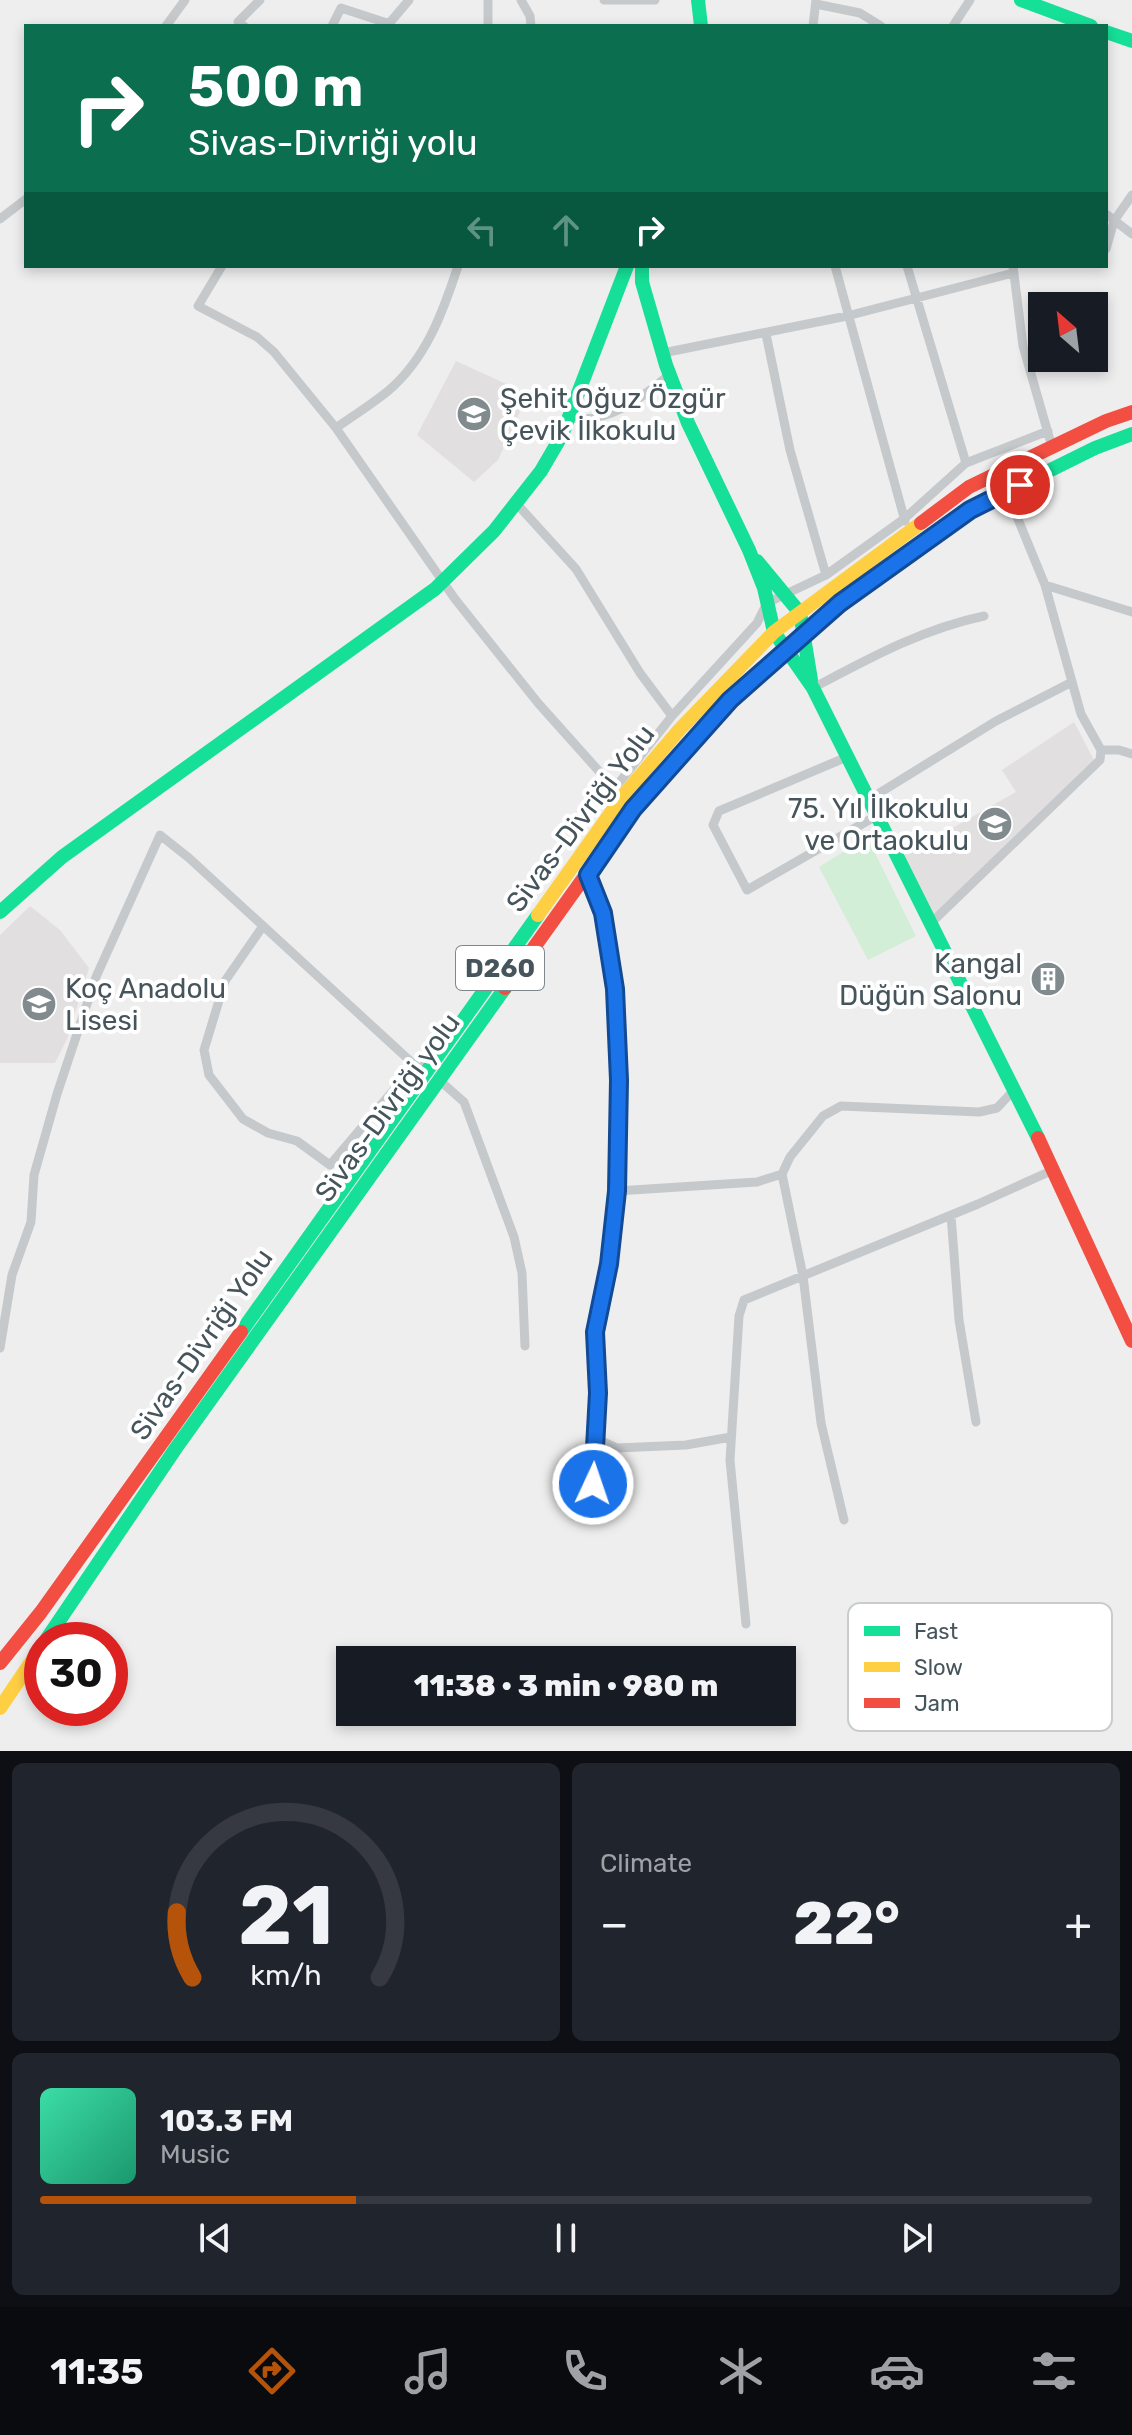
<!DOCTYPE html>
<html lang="en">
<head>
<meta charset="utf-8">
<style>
	body { margin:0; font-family:Rubik,sans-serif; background:#20242c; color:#f1f3f6; height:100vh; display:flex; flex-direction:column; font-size:30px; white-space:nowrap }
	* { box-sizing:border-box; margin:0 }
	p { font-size:26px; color:#9ea1a6 }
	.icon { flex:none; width:44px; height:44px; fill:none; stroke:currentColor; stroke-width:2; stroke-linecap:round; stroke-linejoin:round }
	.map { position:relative; height:1751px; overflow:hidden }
	.drawer { display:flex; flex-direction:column; gap:12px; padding:12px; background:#0d0f14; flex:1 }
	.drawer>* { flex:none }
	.guide { position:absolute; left:24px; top:24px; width:1084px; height:244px; border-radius:0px; box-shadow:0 4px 12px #0003; background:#0b6e4f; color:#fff; overflow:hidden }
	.needle { width:52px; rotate:332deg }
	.fabs { position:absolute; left:1028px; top:292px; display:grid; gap:16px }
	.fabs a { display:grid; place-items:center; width:80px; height:80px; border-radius:0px; background:#171b24; box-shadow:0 4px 12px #0003; font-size:40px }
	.speed { position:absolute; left:24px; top:1622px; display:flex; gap:16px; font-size:40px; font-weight:700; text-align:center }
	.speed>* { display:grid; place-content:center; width:104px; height:104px; border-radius:50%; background:#171b24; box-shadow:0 4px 12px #0003; line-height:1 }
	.speed .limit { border:12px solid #d22; background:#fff; color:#111 }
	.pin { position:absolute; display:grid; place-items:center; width:68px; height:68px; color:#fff; margin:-34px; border:4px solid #fff; border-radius:50%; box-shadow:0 2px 8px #0007 }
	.me { position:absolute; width:88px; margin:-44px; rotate:3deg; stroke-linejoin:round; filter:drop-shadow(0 0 6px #0008) }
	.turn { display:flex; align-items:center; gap:28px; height:168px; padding:0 32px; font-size:36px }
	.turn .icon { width:104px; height:104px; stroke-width:2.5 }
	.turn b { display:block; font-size:56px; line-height:68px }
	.lanes { display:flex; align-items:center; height:76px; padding:0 32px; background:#0003; justify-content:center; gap:40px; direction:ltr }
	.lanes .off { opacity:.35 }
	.big { font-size:60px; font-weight:800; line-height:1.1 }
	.drawer .widget { flex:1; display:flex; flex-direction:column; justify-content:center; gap:12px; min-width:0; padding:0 28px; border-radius:12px; background:#20242c }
	.drawer .dial { align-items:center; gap:0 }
	.dial svg { height:208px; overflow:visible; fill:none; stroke:#363941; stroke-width:7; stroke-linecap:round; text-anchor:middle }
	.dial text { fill:#f1f3f6; stroke:none }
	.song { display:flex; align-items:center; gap:24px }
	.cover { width:96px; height:96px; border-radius:12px; background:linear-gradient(135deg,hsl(160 70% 55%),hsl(160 70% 35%)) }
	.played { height:8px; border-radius:4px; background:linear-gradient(90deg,#b45309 30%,#363941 30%) }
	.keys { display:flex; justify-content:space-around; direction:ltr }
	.heat { display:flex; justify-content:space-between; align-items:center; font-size:44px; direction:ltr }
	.drawer .tiles { flex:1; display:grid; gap:12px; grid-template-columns:1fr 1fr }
	.widget:last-child { grid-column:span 2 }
	.trip { position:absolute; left:336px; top:1646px; width:460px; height:80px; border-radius:0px; background:#171b24; box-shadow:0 4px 12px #0003; font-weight:800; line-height:80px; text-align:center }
	.tab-bar { display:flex; height:128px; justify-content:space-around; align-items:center; background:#090b0e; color:#9ea1a6 }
	.tab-bar .icon { width:56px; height:56px }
	.tab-bar .current { color:#b45309 }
	.tab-bar b { font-size:36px; color:#f1f3f6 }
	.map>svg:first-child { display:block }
	.education { fill:#e1dfe0 }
	.green { fill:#d2eed7 }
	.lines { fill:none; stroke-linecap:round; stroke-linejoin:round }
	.street { stroke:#c6c9cb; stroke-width:9 }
	.fast { stroke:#16e098; stroke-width:14 }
	.slow { stroke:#ffcf43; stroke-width:14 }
	.jam { stroke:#f24e42; stroke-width:14 }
	.route-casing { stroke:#114b97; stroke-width:20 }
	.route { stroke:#1a73e8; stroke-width:14 }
	.labels { text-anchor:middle; stroke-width:8; stroke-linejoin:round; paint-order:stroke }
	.shield { fill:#fff; stroke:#7e888c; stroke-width:2 }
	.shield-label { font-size:26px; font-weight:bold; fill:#46555b }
	.poi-label { font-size:28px; fill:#46555b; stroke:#fff; text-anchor:start }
	.street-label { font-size:28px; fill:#46555b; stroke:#fff }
	.key { fill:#fff; stroke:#c8ccce; stroke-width:2 }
	.key-label { font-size:22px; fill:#46555b }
</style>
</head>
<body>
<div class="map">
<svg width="1132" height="1751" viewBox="0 0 1132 1751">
	<rect width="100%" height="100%" fill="#efeeee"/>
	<!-- education -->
	<path class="education" d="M456,361L528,394L498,460L474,482L417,435Z
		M1074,722L1095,762L933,917L901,857L1016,792L1002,770Z
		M30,906L60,930L89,968L67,1039L55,1063H0V935Z"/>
	<!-- green -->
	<path class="green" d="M867,837L916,936L868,960L819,867Z"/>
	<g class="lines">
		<!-- street -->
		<path class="street" d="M521,0L530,16L531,26
			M604,0H655
			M816,4L860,13L881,26
			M166,26L185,0
			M244,26L238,22L260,0
			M332,26L341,8L387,23
			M387,26L409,0
			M488,26V0
			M813,26L816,0
			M953,26L970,0
			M1106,214L1132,234
			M0,219L26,199
			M1106,249L1114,221L1132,195
			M222,266L198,306L257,337L274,352L336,428L455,599L538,703L622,797
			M835,266L905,521
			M907,266L966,463
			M1013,266L1023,346L1052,447
			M766,334L790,450L826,575
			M663,353L847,316L1013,273
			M568,417C607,426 642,398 670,374
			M336,428C353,416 372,404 388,391C426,359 443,312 458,266
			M516,503L576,569L640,673L672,716
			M1045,585L1132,612
			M813,688C868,659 922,629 984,616
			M1101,750H1119L1132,754
			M847,757L719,811L713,825L747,890L876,816
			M615,788L672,716L757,623L767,603L826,575L904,519L966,463L1048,431
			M868,800L996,721L1072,682
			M588,875L603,913L609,950L615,989L619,1080L617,1191L609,1264L595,1332L598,1393L591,1507
			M930,924L1100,760L1101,750L1081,714L1045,585L1013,507
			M263,926L225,981L204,1050L209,1075L243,1119L268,1133L297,1141L330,1165L415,1065
			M438,1079L464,1102L514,1237L522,1273L525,1346
			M617,1191L757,1182L782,1174
			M951,1215L959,1320L976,1422
			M0,1348L12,1275L31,1222L34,1175L57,1094L96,977L160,835L189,858L420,1070L426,1062
			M595,1438L617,1448L686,1445L731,1437
			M844,1520L821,1423L803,1276L782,1174L790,1157L823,1116L841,1106L979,1112L997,1108L1014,1090
			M746,1624L730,1460L739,1316L744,1300L978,1204L1053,1170"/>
		<!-- fast -->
		<path class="fast" d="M698,0L701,26
			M1021,0L1091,26
			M1106,32L1132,41
			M642,266V282L666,365L688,423L749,550L764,588L774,632L813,688L1038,1138
			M757,561L800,613L811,680
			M656,783L730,700L840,603L970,510L1095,448L1132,434
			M0,912L62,857L435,589L494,531L541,471L562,435L627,266
			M241,1332L538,915
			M46,1640L176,1448L505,988"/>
		<!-- slow -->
		<path class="slow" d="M538,915L622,797L680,729L774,632L921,523
			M0,1708L42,1646"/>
		<!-- jam -->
		<path class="jam" d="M921,523L969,487L1106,421L1132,412
			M505,988L633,809L656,783
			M1038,1138L1132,1341
			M0,1663L41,1612L241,1332"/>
	</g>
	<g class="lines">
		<defs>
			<path id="route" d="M593,1484L598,1393L595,1332L609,1264L617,1191L619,1080L615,989L603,913L588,875L633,809L730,700L840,603L970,510L1020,485"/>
		</defs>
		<!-- route casing -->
		<use href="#route" class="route-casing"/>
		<!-- route -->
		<use href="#route" class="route"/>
	</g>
	<!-- icons -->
	<defs>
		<symbol id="school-disc" viewBox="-11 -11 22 22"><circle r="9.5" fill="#818b8e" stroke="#fff"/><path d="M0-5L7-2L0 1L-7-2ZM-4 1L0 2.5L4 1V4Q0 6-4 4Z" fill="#fff"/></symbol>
		<symbol id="building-disc" viewBox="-11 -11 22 22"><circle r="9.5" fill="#818b8e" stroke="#fff"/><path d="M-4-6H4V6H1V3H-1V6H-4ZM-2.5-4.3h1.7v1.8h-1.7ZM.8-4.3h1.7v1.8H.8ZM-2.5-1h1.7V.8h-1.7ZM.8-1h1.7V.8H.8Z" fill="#fff"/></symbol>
	</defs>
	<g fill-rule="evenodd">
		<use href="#school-disc" x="454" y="394" width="40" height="40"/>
		<use href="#school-disc" x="975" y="804" width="40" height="40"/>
		<use href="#building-disc" x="1028" y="959" width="40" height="40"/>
		<use href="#school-disc" x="19" y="984" width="40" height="40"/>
	</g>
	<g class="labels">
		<!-- shield labels -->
		<rect class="shield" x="456" y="946" width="88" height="44" rx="6"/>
		<g class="shield-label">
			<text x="500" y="977">D260</text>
		</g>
		<!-- poi labels -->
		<g class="poi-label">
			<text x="500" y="408">Şehit Oğuz Özgür<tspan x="500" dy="32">Çevik İlkokulu</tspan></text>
			<text x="969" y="818" text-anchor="end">75. Yıl İlkokulu<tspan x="969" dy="32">ve Ortaokulu</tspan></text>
			<text x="1022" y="973" text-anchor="end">Kangal<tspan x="1022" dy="32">Düğün Salonu</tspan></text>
			<text x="65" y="998">Koç Anadolu<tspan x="65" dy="32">Lisesi</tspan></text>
		</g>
		<!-- street labels -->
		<g class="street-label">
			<text transform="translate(580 818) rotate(-53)" y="10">Sivas-Divriği Yolu</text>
			<text transform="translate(387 1107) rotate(-54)" y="10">Sivas-Divriği yolu</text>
			<text transform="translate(201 1344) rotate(-55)" y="10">Sivas-Divriği Yolu</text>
		</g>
	</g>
	<!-- legend -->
	<rect x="848" y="1603" width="264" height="128" rx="12" class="key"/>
	<rect x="864" y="1626" width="36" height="10" fill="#16e098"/>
	<rect x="864" y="1662" width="36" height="10" fill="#ffcf43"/>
	<rect x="864" y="1698" width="36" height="10" fill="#f24e42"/>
	<g class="key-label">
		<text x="914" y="1639">Fast</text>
		<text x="914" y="1675">Slow</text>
		<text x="914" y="1711">Jam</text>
	</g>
</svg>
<div class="fabs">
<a><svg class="needle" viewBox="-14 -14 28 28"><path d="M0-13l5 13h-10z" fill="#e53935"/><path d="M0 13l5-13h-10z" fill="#9ea1a6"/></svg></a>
</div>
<div class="speed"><div class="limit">30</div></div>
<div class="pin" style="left:1020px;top:485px;background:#d93025"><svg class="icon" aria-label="arrive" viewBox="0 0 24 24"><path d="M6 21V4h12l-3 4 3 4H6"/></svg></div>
<svg class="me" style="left:593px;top:1484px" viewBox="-20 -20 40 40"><circle r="17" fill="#1a73e8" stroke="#fff" stroke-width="3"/><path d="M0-11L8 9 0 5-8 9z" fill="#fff"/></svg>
<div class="trip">11:38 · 3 min · 980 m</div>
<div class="guide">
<div class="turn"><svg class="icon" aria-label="right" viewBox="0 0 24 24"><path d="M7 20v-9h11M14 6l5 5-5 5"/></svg><div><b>500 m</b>Sivas-Divriği yolu</div></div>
<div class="lanes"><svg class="icon off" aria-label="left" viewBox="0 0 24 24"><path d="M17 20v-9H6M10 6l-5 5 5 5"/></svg><svg class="icon off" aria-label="ahead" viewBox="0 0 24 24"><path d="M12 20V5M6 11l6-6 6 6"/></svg><svg class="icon" aria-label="right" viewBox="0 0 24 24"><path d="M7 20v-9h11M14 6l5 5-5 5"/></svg></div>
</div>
</div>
<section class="drawer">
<div class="tiles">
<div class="widget dial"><svg viewBox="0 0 100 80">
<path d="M14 69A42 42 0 1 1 86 69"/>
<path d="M14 69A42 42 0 0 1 8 44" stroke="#b45309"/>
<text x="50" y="56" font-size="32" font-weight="700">21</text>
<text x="50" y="72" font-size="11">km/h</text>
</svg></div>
<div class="widget"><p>Climate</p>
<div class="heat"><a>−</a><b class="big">22°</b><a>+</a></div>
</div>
<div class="widget">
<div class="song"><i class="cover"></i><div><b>103.3 FM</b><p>Music</p></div></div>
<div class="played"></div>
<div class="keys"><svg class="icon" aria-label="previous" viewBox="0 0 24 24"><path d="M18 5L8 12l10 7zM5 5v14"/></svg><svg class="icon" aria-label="pause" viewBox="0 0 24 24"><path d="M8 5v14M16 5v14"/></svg><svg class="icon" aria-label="next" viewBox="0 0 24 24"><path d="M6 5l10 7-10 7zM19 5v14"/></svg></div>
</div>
</div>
</section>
<nav class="tab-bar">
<b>11:35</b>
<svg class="icon current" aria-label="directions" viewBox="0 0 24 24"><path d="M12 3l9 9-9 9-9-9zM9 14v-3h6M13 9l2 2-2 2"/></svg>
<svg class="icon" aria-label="music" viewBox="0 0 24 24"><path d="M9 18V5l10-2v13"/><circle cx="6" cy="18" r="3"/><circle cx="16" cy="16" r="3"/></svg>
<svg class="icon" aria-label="phone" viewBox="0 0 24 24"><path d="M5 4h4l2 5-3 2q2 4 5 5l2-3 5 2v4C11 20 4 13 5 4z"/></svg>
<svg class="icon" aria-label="climate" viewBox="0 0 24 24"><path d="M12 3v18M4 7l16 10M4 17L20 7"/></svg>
<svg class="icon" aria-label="car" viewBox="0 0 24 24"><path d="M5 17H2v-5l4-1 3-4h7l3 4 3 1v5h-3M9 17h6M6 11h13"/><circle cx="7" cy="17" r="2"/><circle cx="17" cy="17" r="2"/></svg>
<svg class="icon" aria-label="filters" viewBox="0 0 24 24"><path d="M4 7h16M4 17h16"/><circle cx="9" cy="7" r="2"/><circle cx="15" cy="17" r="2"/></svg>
</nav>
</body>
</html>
